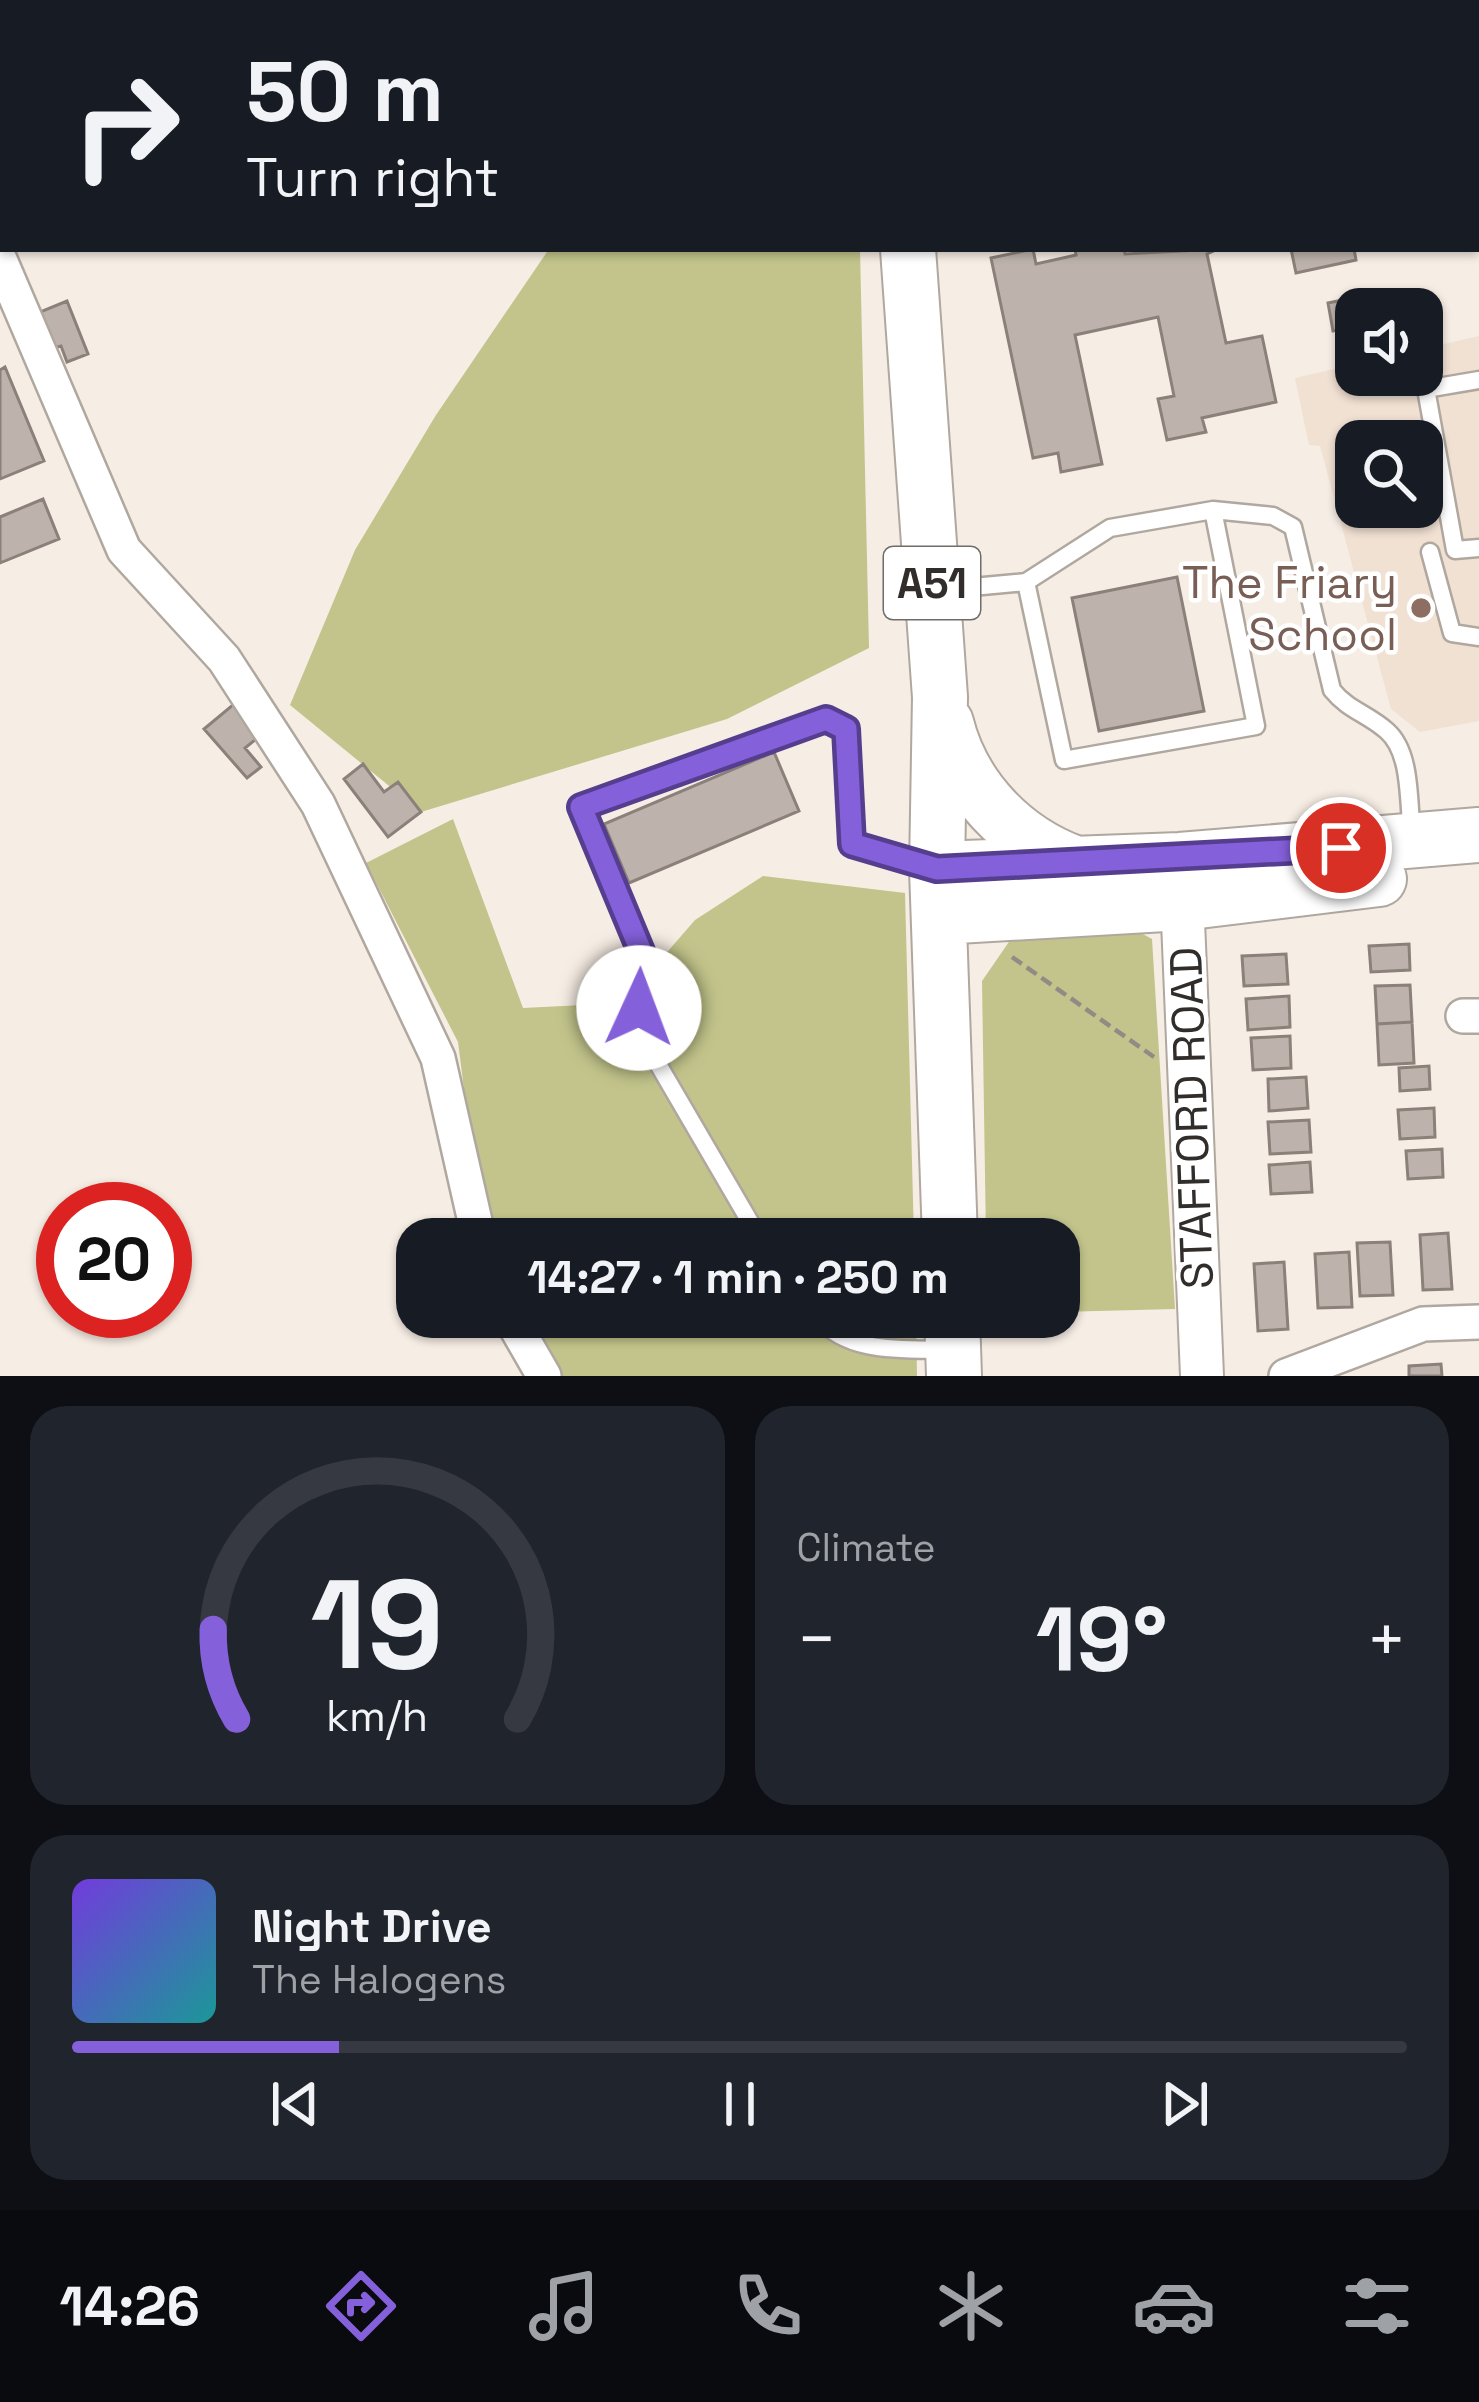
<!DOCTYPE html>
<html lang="en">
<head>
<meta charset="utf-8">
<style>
	body { margin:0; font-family:"Space Grotesk",sans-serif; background:#20242c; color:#f1f3f6; height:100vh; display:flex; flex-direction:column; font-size:45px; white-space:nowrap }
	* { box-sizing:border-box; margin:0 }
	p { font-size:39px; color:#9ea1a6 }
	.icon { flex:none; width:66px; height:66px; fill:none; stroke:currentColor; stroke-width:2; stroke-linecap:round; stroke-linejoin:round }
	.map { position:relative; height:1376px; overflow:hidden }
	.panel { display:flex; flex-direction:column; gap:30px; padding:30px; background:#0d0f14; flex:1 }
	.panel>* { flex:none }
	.guide { position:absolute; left:0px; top:0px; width:1479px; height:252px; box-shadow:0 3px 9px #0004; background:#171b24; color:#f1f3f6; overflow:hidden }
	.fabs { position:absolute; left:1335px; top:288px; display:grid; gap:24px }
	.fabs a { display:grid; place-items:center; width:108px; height:108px; border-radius:24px; background:#171b24; box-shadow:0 3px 9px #0004; font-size:60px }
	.speed { position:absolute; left:36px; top:1182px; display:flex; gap:24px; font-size:60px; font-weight:700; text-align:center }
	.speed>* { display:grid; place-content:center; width:156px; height:156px; border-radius:50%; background:#171b24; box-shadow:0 3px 9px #0004; line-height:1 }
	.speed .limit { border:18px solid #d22; background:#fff; color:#111 }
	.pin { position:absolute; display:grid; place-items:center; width:102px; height:102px; color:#fff; margin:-51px; border:6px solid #fff; border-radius:50%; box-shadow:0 3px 12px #0007 }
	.me { position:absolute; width:132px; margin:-66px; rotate:2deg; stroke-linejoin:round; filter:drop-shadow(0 0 9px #0008) }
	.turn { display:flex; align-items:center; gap:42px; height:252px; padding:0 48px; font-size:54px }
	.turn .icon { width:156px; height:156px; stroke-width:2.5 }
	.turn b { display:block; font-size:84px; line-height:102px }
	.big { font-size:90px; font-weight:700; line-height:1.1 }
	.panel .widget { flex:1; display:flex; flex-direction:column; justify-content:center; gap:18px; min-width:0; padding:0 42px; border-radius:36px; background:#20242c }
	.panel .dial { align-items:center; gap:0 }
	.dial svg { height:312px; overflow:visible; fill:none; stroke:#363941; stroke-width:7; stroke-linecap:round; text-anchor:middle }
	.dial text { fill:#f1f3f6; stroke:none }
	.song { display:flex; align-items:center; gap:36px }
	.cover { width:144px; height:144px; border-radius:18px; background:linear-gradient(135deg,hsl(260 70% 55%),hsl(180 70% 35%)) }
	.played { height:12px; border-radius:6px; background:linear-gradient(90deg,#8560db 20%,#363941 20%) }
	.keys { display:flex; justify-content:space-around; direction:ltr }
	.heat { display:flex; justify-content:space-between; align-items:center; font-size:66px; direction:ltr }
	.panel .tiles { flex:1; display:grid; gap:30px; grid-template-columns:1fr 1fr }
	.widget:last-child { grid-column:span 2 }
	.trip { position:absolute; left:396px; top:1218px; width:684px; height:120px; border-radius:36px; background:#171b24; box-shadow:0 3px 9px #0004; font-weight:700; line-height:120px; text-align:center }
	.dock { display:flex; height:192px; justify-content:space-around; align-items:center; background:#090b0e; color:#9ea1a6 }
	.dock .icon { width:84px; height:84px }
	.dock .selected { color:#8560db }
	.dock b { font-size:54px; color:#f1f3f6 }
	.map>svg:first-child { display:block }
	.built { fill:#f1e1d3; fill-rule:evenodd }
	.green { fill:#c2c48b }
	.building { fill:#bdb3ac; stroke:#8b817a; stroke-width:3 }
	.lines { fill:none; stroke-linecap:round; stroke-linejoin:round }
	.service-casing { stroke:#b0a79f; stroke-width:21 }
	.minor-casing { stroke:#b0a79f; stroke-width:38 }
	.tertiary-casing { stroke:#b0a79f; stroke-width:46 }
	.trunk-casing { stroke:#b0a79f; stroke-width:58 }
	.path { stroke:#918b85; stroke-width:4.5; stroke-dasharray:12 6; stroke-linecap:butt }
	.service { stroke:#fff; stroke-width:16 }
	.minor { stroke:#fff; stroke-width:33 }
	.tertiary { stroke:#fff; stroke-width:42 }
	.trunk { stroke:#fff; stroke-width:54 }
	.route-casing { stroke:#563e8e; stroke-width:30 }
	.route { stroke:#8560db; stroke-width:21 }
	.education-dot { fill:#8d6e63; stroke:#fff; stroke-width:4.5 }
	.labels { text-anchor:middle; stroke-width:9; stroke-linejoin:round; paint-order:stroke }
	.shield { fill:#fff; stroke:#6f6c6a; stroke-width:3 }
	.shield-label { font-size:42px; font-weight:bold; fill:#312d2a }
	.education-label { font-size:45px; fill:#785e54; stroke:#fff; text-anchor:end }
	.street-label { font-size:45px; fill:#312d2a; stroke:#fff }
</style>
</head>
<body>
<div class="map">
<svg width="1479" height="1376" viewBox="0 0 1479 1376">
	<rect width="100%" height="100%" fill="#f6ede4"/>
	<!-- built -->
	<path class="built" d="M1479,336V721L1420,732L1391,709L1320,446L1309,445L1295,378L1356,364V375H1422V349ZM1356,441H1422V507H1356Z"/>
	<!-- green -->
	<path class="green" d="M549,249H860L869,648L727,719L421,812L290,705L355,550L436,415Z
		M453,819L523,1008L623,1003L695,920L763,876L905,893L914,1239H483L458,1042L366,863Z
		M1122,923L1152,939L1175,1309L1059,1312V1239H986L982,981L1013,936Z
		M510,1317H916L917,1376H544Z"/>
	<!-- building -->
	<path class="building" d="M1033,249L1036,264L1076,255L1075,249H1124L1125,254L1218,249L1207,254L1226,343L1262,336L1276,402L1202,418L1206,432L1167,440L1158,399L1174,396L1158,317L1075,335L1102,464L1061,472L1058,453L1033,458L991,258Z
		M1291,249H1354L1356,260L1296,273Z
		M1372,294L1375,309H1356V326L1333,331L1328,303Z
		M67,301L88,354L67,362L61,346L54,348L40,312Z
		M5,367L44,461L0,479V370Z
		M43,499L59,539L0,563V517Z
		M1177,577L1204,711L1099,731L1072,598Z
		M234,704L261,735L245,748L261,767L247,778L204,729Z
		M774,752L799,811L629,883L604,824Z
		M363,764L384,792L398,782L421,812L388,837L344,779Z
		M1409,944L1410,970L1371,972L1369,946Z
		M1286,954L1288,984L1244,986L1242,956Z
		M1410,985L1412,1022L1377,1024L1375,986Z
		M1289,996L1290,1027L1248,1030L1246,999Z
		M1412,1022L1414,1063L1379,1065L1377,1024Z
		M1290,1036L1291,1068L1253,1070L1251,1038Z
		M1429,1066L1430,1089L1400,1091L1399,1068Z
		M1306,1077L1308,1108L1269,1111L1268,1079Z
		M1434,1108L1435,1137L1400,1139L1398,1110Z
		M1309,1120L1311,1152L1270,1154L1268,1122Z
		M1442,1149L1443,1177L1408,1179L1406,1151Z
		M1310,1162L1312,1192L1271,1194L1269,1165Z
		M1448,1233L1452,1289L1423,1290L1420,1235Z
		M1390,1242L1393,1295L1360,1296L1357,1243Z
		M1349,1252L1352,1307L1318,1308L1315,1254Z
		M1284,1262L1288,1329L1258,1331L1254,1264Z
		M1441,1364L1442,1376H1409V1366Z"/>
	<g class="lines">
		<defs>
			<path id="service" d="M1437,3V0
				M1479,380L1426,389L1455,550L1479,548
				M1213,510L1273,516L1293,527L1332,690C1348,710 1368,714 1387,731C1412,753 1408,803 1412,834
				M1430,552L1452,633L1479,637
				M940,590L1026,582L1110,528L1213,510L1256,726L1064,760L1026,582
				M760,1239L658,1064L639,1008L645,961L581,807L826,719L846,729L852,845L928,866
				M818,1317C847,1354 904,1349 946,1350"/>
			<path id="minor" d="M0,260L124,550L224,659L318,804L438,1058L479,1239
				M1463,1016H1479
				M510,1317L544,1376
				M1286,1376L1423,1324L1479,1322"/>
			<path id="tertiary" d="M1181,873L1202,1376"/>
			<path id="trunk" d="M893,0V3
				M908,249L940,697L937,869L950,1239
				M946,723C962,788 1012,840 1074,863
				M937,869L1180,860L1479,835
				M940,917L1182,903L1379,879
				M952,1317L954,1376"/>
		</defs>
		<!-- service casing -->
		<use href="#service" class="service-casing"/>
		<!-- minor casing -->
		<use href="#minor" class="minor-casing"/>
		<!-- tertiary casing -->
		<use href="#tertiary" class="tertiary-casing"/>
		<!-- trunk casing -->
		<use href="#trunk" class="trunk-casing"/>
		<!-- path -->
		<path class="path" d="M1012,957L1154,1057"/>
		<!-- service -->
		<use href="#service" class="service"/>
		<!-- minor -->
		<use href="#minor" class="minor"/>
		<!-- tertiary -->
		<use href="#tertiary" class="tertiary"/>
		<!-- trunk -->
		<use href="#trunk" class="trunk"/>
	</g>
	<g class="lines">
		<defs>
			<path id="route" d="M639,1008L645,961L581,807L826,719L846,729L852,844L937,869L1341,848"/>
		</defs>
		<!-- route casing -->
		<use href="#route" class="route-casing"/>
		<!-- route -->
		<use href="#route" class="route"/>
	</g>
	<!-- markers -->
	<circle class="education-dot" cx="1421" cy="608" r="12"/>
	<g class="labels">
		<!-- shield labels -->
		<rect class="shield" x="884" y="547" width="96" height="72" rx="9"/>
		<g class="shield-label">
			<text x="932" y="598">A51</text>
		</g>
		<!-- education labels -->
		<g class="education-label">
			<text x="1397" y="598">The Friary<tspan x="1397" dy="52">School</tspan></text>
		</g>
		<!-- street labels -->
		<g class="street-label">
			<text transform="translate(1191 1118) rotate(-92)" y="16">STAFFORD ROAD</text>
		</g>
	</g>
</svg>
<div class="fabs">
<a><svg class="icon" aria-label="sound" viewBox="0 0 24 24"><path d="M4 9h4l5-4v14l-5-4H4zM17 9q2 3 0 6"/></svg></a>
<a><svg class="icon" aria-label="search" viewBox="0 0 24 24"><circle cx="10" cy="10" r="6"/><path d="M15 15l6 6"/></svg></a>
</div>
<div class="speed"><div class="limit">20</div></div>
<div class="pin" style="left:1341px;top:848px;background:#d93025"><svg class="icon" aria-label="arrive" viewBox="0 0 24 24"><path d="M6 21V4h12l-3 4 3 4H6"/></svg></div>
<svg class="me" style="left:639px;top:1008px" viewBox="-20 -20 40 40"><circle r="19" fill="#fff"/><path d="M0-13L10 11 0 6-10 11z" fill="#8560db"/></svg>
<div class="trip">14:27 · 1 min · 250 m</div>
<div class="guide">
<div class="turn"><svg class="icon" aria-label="right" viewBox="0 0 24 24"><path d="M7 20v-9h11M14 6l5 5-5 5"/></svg><div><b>50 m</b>Turn right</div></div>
</div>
</div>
<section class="panel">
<div class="tiles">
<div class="widget dial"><svg viewBox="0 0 100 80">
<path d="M14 69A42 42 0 1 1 86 69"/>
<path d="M14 69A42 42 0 0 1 8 46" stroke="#8560db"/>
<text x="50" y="56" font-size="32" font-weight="700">19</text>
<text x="50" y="72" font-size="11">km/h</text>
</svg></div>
<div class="widget"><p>Climate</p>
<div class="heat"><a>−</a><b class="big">19°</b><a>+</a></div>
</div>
<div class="widget">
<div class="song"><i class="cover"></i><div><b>Night Drive</b><p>The Halogens</p></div></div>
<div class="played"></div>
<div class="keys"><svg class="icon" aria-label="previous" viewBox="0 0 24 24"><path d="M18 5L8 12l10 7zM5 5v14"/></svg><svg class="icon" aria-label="pause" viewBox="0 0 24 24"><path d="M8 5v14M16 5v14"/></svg><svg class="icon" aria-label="next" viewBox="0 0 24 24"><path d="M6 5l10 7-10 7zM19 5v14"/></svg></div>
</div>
</div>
</section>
<nav class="dock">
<b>14:26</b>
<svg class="icon selected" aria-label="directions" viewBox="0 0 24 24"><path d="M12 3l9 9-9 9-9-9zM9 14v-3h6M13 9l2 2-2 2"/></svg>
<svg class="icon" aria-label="music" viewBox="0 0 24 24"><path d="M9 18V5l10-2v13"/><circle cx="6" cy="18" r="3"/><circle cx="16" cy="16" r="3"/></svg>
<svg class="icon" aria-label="phone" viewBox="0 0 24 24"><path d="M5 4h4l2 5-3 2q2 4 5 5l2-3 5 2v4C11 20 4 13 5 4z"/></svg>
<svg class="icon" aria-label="climate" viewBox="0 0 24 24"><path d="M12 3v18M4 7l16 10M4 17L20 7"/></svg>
<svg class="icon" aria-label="car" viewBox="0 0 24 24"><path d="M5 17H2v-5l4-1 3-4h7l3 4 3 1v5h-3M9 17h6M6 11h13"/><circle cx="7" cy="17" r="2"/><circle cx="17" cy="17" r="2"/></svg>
<svg class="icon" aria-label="filters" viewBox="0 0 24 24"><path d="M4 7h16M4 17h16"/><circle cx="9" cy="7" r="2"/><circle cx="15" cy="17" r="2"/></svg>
</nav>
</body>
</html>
